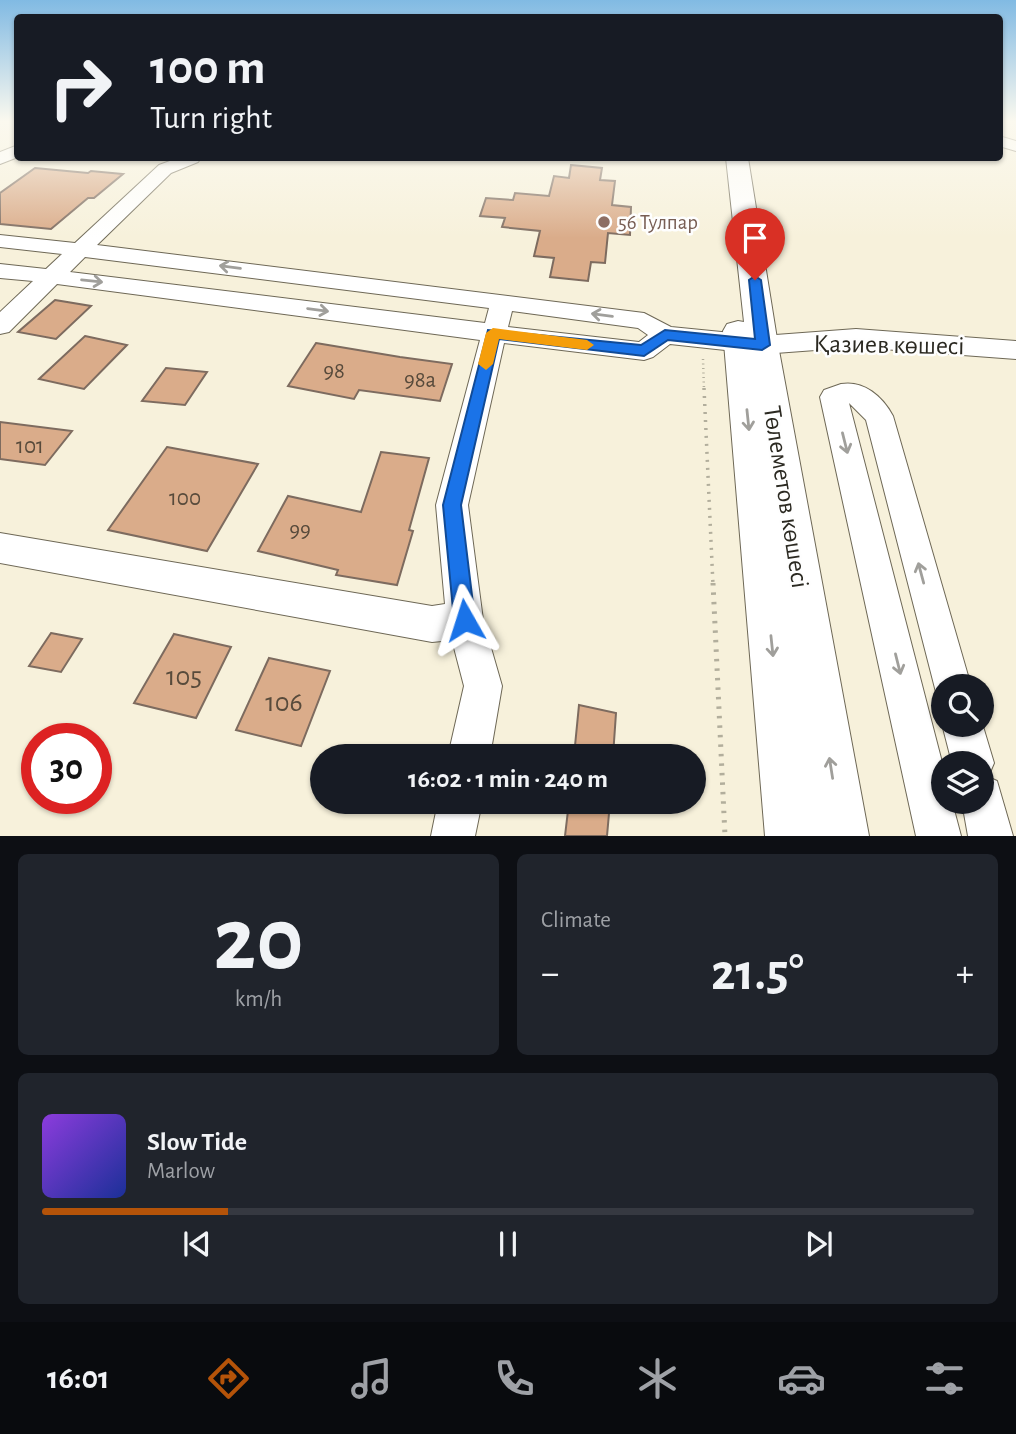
<!DOCTYPE html>
<html lang="en">
<head>
<meta charset="utf-8">
<style>
	body { margin:0; font-family:"Alegreya Sans",sans-serif; background:#20242c; color:#f1f3f6; height:100vh; display:flex; flex-direction:column; font-size:26px; white-space:nowrap }
	* { box-sizing:border-box; margin:0 }
	p { font-size:23px; color:#9ea1a6 }
	.icon { flex:none; width:38px; height:38px; fill:none; stroke:currentColor; stroke-width:2; stroke-linecap:round; stroke-linejoin:round }
	.map { position:relative; height:836px; overflow:hidden }
	.drawer { display:flex; flex-direction:column; gap:18px; padding:18px; background:#0d0f14; flex:1 }
	.drawer>* { flex:none }
	.guide { position:absolute; left:14px; top:14px; width:989px; height:147px; border-radius:7px; box-shadow:0 2px 5px #0004; background:#171b24; color:#f1f3f6; overflow:hidden }
	.buttons { position:absolute; left:931px; top:674px; display:grid; gap:14px }
	.buttons a { display:grid; place-items:center; width:63px; height:63px; border-radius:50%; background:#171b24; box-shadow:0 2px 5px #0004; font-size:35px }
	.speed { position:absolute; left:21px; top:723px; display:flex; gap:14px; font-size:35px; font-weight:700; text-align:center }
	.speed>* { display:grid; place-content:center; width:91px; height:91px; border-radius:50%; background:#171b24; box-shadow:0 2px 5px #0004; line-height:1 }
	.speed .limit { border:10px solid #d22; background:#fff; color:#111 }
	.pin { position:absolute; display:grid; place-items:center; width:60px; height:60px; color:#fff; margin:-72px -30px; border-radius:50% 50% 50% 0; rotate:-45deg; box-shadow:0 0 7px #0007 }
	.pin .icon { rotate:45deg }
	.me { position:absolute; width:77px; margin:-38px; rotate:354deg; stroke-linejoin:round; filter:drop-shadow(0 0 5px #0008) }
	.turn { display:flex; align-items:center; gap:24px; height:147px; padding:0 21px; font-size:32px }
	.turn .icon { width:91px; height:91px; stroke-width:2.5 }
	.turn b { display:block; font-size:49px; line-height:60px }
	.big { font-size:52px; font-weight:700; line-height:1.1 }
	.drawer .tile { flex:1; display:flex; flex-direction:column; justify-content:center; gap:10px; min-width:0; padding:0 24px; border-radius:10px; background:#20242c }
	.drawer .dial { align-items:center; gap:0 }
	.dial b { font-size:91px; line-height:1 }
	.song { display:flex; align-items:center; gap:21px }
	.cover { width:84px; height:84px; border-radius:10px; background:linear-gradient(135deg,hsl(270 70% 55%),hsl(230 70% 35%)) }
	.played { height:7px; border-radius:4px; background:linear-gradient(90deg,#b45309 20%,#363941 20%) }
	.keys { display:flex; justify-content:space-around; direction:ltr }
	.heat { display:flex; justify-content:space-between; align-items:center; font-size:38px; direction:ltr }
	.drawer .tiles { flex:1; display:grid; gap:18px; grid-template-columns:1fr 1fr }
	.tile:last-child { grid-column:span 2 }
	.trip { position:absolute; left:310px; top:744px; width:396px; height:70px; border-radius:35px; background:#171b24; box-shadow:0 2px 5px #0004; font-weight:700; line-height:70px; text-align:center }
	.dock { display:flex; height:112px; justify-content:space-around; align-items:center; background:#090b0e; color:#9ea1a6 }
	.dock .icon { width:49px; height:49px }
	.dock .selected { color:#b45309 }
	.dock b { font-size:32px; color:#f1f3f6 }
	.map>svg:first-child { display:block }
	.building { fill:#daac8a; stroke:#7d6b5f; stroke-width:2 }
	.lines { fill:none; stroke-linecap:round; stroke-linejoin:round }
	.minor-casing { stroke:#6e6856; stroke-width:2 }
	.major-casing { stroke:#6e6856; stroke-width:2 }
	.path-far2 { stroke:#b2ae9c; stroke-width:2.5; stroke-dasharray:1 3.5; stroke-linecap:butt }
	.path-far1 { stroke:#b2ae9c; stroke-width:3.5; stroke-dasharray:2 6; stroke-linecap:butt }
	.path { stroke:#b2ae9c; stroke-width:5; stroke-dasharray:2.5 7; stroke-linecap:butt }
	.minor { fill:#fff; fill-rule:evenodd }
	.major { fill:#fff; fill-rule:evenodd }
	.oneway { stroke:#a09f9b }
	.route { fill:#1a73e8; stroke:#114b97; stroke-width:2 }
	.slow { fill:#f59e0b }
	.education-dot { fill:#8d6e63; stroke:#fefefe; stroke-width:2.5 }
	.labels { text-anchor:middle; stroke-width:5; stroke-linejoin:round; paint-order:stroke }
	.far-education-label { font-size:21px; fill:#785e54; stroke:#fefefe; text-anchor:start }
	.number-label { font-size:23px; fill:#574a3b }
	.street-label { font-size:26px; fill:#2b2921; stroke:#fefefe }
	.near-number-label { font-size:28px; fill:#574a3b }
</style>
</head>
<body>
<div class="map">
<svg width="1016" height="836" viewBox="0 0 1016 836">
	<rect width="100%" height="100%" fill="#f7f1db"/>
	<!-- building -->
	<path class="building" d="M571,165L602,168L600,180L615,181L612,205L631,207L630,235L608,233L605,263L591,262L588,281L550,277L554,258L534,256L540,231L502,227L505,218L480,216L486,198L513,200L515,193L549,196L554,176L569,178Z
		M35,168L88,173L91,171L123,174L94,198H88L51,229L0,224V193Z
		M55,300L91,306L56,339L18,332Z
		M85,336L127,345L84,389L39,379Z
		M316,343L400,357L452,364L440,401L359,390L354,399L288,386Z
		M166,368L207,372L185,405L142,401Z
		M0,422L72,431L45,465L0,459Z
		M167,447L258,464L207,551L108,530Z
		M381,452L429,458L409,530L413,531L397,585L336,575L338,570L258,551L288,496L361,512Z
		M51,633L82,639L61,672L29,666Z
		M174,634L231,647L196,718L134,703Z
		M269,658L330,671L301,746L236,730Z
		M579,705L616,713L613,756H574Z
		M569,802H610L607,836H565Z"/>
	<g class="lines">
		<defs>
			<path id="minor" d="M999,136L1016,141V151L999,146Z
				M18,145V157L0,164V152Z
				M178,158H201L198,162L171,173L97,245L644,313L671,327L762,336L856,329L1016,341V359L856,347L762,354L670,344L653,357L644,360L504,343L468,505L483,620L502,686L490,756H448L464,686L452,640L432,642L0,563V533L432,606L445,604L436,505L480,340L57,284L9,332L0,334V312L33,281L0,278V264L46,269L62,254L0,247V235L75,243L159,165ZM85,257L489,308L485,323L70,272ZM512,311L638,328L648,335L639,342L508,327Z
				M841,384C864,380 883,397 893,416L971,686H943V702L938,700L866,420L849,403L943,766V802H952L961,836H916L820,397L824,390Z
				M943,721V724L982,723L994,763L988,777L997,781L1013,836H968L962,802H982V763H952L942,724Z
				M438,802H482L475,836H431Z"/>
			<path id="major" d="M726,158H748L778,345L869,836H765L723,331L727,324L738,321L744,322Z"/>
		</defs>
		<!-- minor casing -->
		<use href="#minor" class="minor-casing"/>
		<!-- major casing -->
		<use href="#major" class="major-casing"/>
		<!-- path-far2 -->
		<path class="path-far2" d="M999,123L1006,121
			M703,359L704,390"/>
		<!-- path-far1 -->
		<path class="path-far1" d="M704,388L713,585"/>
		<!-- path -->
		<path class="path" d="M713,583L725,836"/>
		<!-- minor -->
		<use href="#minor" class="minor"/>
		<!-- major -->
		<use href="#major" class="major"/>
	</g>
	<!-- one-way arrows -->
	<defs><path id="oneway-shaft" d="M-6 0H5M1.5-3L5.5 0L1.5 3" fill="none" stroke-width="1.6" stroke-linecap="round" stroke-linejoin="round" transform="scale(1.75)"/></defs>
	<g class="oneway">
		<use href="#oneway-shaft" transform="translate(230 267) rotate(-173)"/>
		<use href="#oneway-shaft" transform="translate(92 281) rotate(6)"/>
		<use href="#oneway-shaft" transform="translate(318 310) rotate(8)"/>
		<use href="#oneway-shaft" transform="translate(602 315) rotate(-173)"/>
		<use href="#oneway-shaft" transform="translate(748 420) rotate(84)"/>
		<use href="#oneway-shaft" transform="translate(845 443) rotate(76)"/>
		<use href="#oneway-shaft" transform="translate(921 573) rotate(-105)"/>
		<use href="#oneway-shaft" transform="translate(772 646) rotate(84)"/>
		<use href="#oneway-shaft" transform="translate(898 664) rotate(76)"/>
		<use href="#oneway-shaft" transform="translate(831 768) rotate(-99)"/>
	</g>
	<!-- sky -->
	<linearGradient id="sky" x2="0" y2="1"><stop stop-color="#81bae3"/><stop offset="0.51" stop-color="#fbf9ef"/><stop offset="1" stop-color="#fbf9ef" stop-opacity="0"/></linearGradient>
	<rect width="1016" height="238" fill="url(#sky)"/>
	<!-- route -->
	<path class="route" d="M755,276L761,280L770,345L762,350L668,340L644,356L499,339L461,505L475,620L472,627L465,630L457,627L454,620L443,505L488,330L641,345L665,330L755,339L749,280Z"/>
	<!-- slow -->
	<path class="slow" d="M493,328L587,340L594,345L587,350L499,339L493,364L486,370L478,364L486,333Z"/>
	<!-- markers -->
	<circle class="education-dot" cx="604" cy="222" r="7"/>
	<g class="labels">
		<!-- far-education labels -->
		<g class="far-education-label">
			<text x="618" y="229">56 Тулпар</text>
		</g>
		<!-- number labels -->
		<g class="number-label">
			<text x="334" y="378">98</text>
			<text x="420" y="387">98а</text>
			<text x="30" y="453">101</text>
			<text x="185" y="505">100</text>
			<text x="300" y="537">99</text>
		</g>
		<!-- street labels -->
		<g class="street-label">
			<text transform="translate(889 344) rotate(1)" y="9">Қазиев көшесі</text>
			<text transform="translate(787 497) rotate(81)" y="9">Төлеметов көшесі</text>
		</g>
		<!-- near-number labels -->
		<g class="near-number-label">
			<text x="184" y="685">105</text>
			<text x="284" y="711">106</text>
		</g>
	</g>
</svg>
<div class="buttons">
<a><svg class="icon" aria-label="search" viewBox="0 0 24 24"><circle cx="10" cy="10" r="6"/><path d="M15 15l6 6"/></svg></a>
<a><svg class="icon" aria-label="layers" viewBox="0 0 24 24"><path d="M12 4l9 5-9 5-9-5zM3 14l9 5 9-5"/></svg></a>
</div>
<div class="speed"><div class="limit">30</div></div>
<div class="pin" style="left:755px;top:280px;background:#d93025"><svg class="icon" aria-label="arrive" viewBox="0 0 24 24"><path d="M6 21V4h12l-3 4 3 4H6"/></svg></div>
<svg class="me" style="left:465px;top:620px" viewBox="-20 -20 40 40"><path d="M0-17L14 15 0 8-14 15z" fill="#1a73e8" stroke="#fff" stroke-width="4"/></svg>
<div class="trip">16:02 · 1 min · 240 m</div>
<div class="guide">
<div class="turn"><svg class="icon" aria-label="right" viewBox="0 0 24 24"><path d="M7 20v-9h11M14 6l5 5-5 5"/></svg><div><b>100 m</b>Turn right</div></div>
</div>
</div>
<section class="drawer">
<div class="tiles">
<div class="tile dial"><b>20</b><p>km/h</p></div>
<div class="tile"><p>Climate</p>
<div class="heat"><a>−</a><b class="big">21.5°</b><a>+</a></div>
</div>
<div class="tile">
<div class="song"><i class="cover"></i><div><b>Slow Tide</b><p>Marlow</p></div></div>
<div class="played"></div>
<div class="keys"><svg class="icon" aria-label="previous" viewBox="0 0 24 24"><path d="M18 5L8 12l10 7zM5 5v14"/></svg><svg class="icon" aria-label="pause" viewBox="0 0 24 24"><path d="M8 5v14M16 5v14"/></svg><svg class="icon" aria-label="next" viewBox="0 0 24 24"><path d="M6 5l10 7-10 7zM19 5v14"/></svg></div>
</div>
</div>
</section>
<nav class="dock">
<b>16:01</b>
<svg class="icon selected" aria-label="directions" viewBox="0 0 24 24"><path d="M12 3l9 9-9 9-9-9zM9 14v-3h6M13 9l2 2-2 2"/></svg>
<svg class="icon" aria-label="music" viewBox="0 0 24 24"><path d="M9 18V5l10-2v13"/><circle cx="6" cy="18" r="3"/><circle cx="16" cy="16" r="3"/></svg>
<svg class="icon" aria-label="phone" viewBox="0 0 24 24"><path d="M5 4h4l2 5-3 2q2 4 5 5l2-3 5 2v4C11 20 4 13 5 4z"/></svg>
<svg class="icon" aria-label="climate" viewBox="0 0 24 24"><path d="M12 3v18M4 7l16 10M4 17L20 7"/></svg>
<svg class="icon" aria-label="car" viewBox="0 0 24 24"><path d="M5 17H2v-5l4-1 3-4h7l3 4 3 1v5h-3M9 17h6M6 11h13"/><circle cx="7" cy="17" r="2"/><circle cx="17" cy="17" r="2"/></svg>
<svg class="icon" aria-label="filters" viewBox="0 0 24 24"><path d="M4 7h16M4 17h16"/><circle cx="9" cy="7" r="2"/><circle cx="15" cy="17" r="2"/></svg>
</nav>
</body>
</html>
